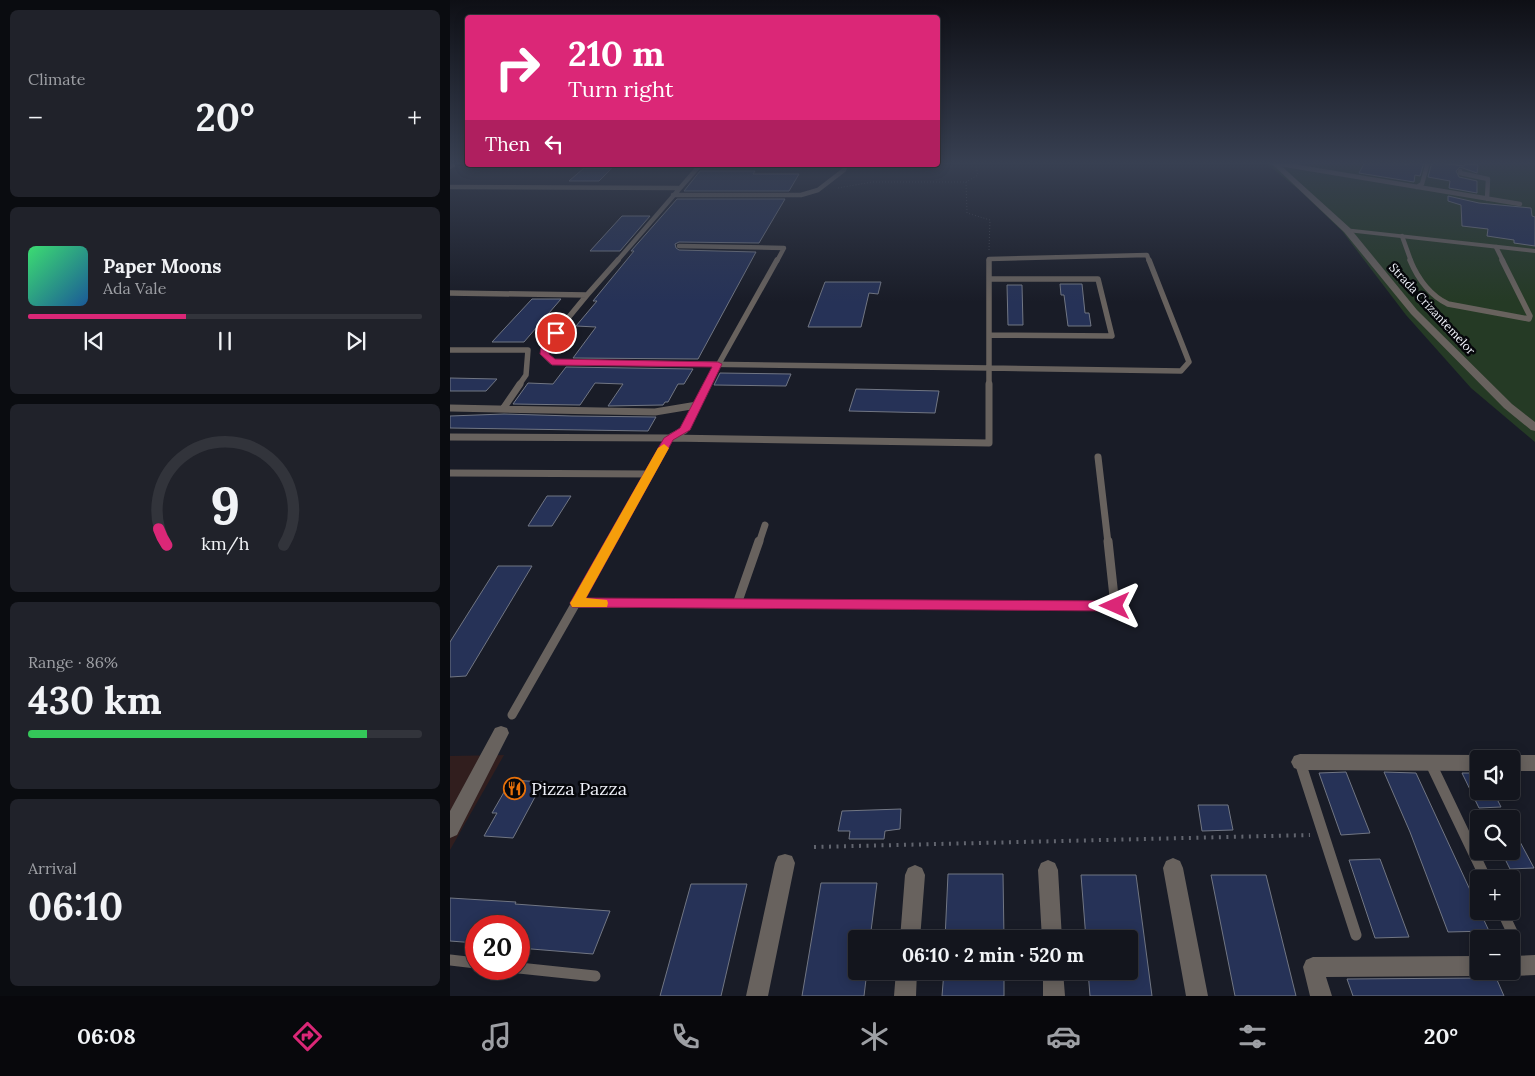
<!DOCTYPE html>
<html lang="en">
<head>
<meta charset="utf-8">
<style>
	body { margin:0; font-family:Lora,serif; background:#20222a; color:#f1f3f6; height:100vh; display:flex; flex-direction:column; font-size:19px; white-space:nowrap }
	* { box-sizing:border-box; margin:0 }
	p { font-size:16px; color:#9d9fa4 }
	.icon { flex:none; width:28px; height:28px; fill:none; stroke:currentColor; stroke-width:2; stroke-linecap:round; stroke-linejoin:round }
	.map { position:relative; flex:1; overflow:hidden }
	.details { display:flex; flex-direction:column; gap:10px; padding:10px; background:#0a0c10; width:450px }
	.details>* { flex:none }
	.guide { position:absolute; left:15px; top:15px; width:475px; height:152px; border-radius:5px; box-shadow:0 2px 12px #0003,0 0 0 1px #32343b; background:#db2777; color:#fff; overflow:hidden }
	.tools { position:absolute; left:1020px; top:750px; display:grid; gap:10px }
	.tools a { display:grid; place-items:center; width:50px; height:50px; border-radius:5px; background:#13151d; box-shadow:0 2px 12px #0003,0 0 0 1px #32343b; font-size:25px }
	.speed { position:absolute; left:15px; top:915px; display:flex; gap:10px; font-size:25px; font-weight:700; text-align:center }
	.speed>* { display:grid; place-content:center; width:65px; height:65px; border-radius:50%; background:#13151d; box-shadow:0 2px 12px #0003,0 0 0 1px #32343b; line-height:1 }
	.speed .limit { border:8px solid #d22; background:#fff; color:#111 }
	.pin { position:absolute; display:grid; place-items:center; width:42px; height:42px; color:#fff; margin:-21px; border:2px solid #fff; border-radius:50%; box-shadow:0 1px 5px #0007 }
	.me { position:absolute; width:55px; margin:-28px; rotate:270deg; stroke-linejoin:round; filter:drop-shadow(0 0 4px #0008) }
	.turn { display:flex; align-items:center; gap:18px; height:105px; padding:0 20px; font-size:22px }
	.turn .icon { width:65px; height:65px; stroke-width:2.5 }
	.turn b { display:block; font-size:35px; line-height:42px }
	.then { display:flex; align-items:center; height:48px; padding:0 20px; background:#0003; gap:10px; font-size:19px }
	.big { font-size:38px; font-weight:700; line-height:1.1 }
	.details .card { flex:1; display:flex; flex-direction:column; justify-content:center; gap:8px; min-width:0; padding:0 18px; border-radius:8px; background:#20222a }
	.details .dial { align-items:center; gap:0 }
	.dial svg { height:130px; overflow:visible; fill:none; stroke:#32343b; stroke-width:7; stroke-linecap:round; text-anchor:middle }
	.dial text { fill:#f1f3f6; stroke:none }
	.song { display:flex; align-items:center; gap:15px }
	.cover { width:60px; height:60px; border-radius:8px; background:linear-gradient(135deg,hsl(140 70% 55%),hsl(210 70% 35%)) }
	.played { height:5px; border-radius:2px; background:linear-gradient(90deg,#db2777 40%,#32343b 40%) }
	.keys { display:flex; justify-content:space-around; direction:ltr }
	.heat { display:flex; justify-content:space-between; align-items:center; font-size:28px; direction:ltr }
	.charge { height:8px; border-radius:4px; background:linear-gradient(90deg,#34c759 86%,#32343b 0) }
	.trip { position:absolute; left:398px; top:930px; width:290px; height:50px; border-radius:5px; background:#13151d; box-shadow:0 2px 12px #0003,0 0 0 1px #32343b; font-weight:700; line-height:50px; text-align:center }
	.menu { display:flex; height:80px; justify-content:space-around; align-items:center; background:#08080c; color:#9d9fa4 }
	.menu .icon { width:35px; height:35px }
	.menu .selected { color:#db2777 }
	.menu b { font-size:22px; color:#f1f3f6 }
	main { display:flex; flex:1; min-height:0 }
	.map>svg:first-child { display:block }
	.industrial { fill:#311e1e }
	.green { fill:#253a25 }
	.building { fill:#263257; stroke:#717683 }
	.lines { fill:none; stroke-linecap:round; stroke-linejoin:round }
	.path-far1 { stroke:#61646e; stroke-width:1; stroke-dasharray:0.5 2.5; stroke-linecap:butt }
	.path { stroke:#61646e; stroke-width:4; stroke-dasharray:2 5.5; stroke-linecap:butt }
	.service-far4 { stroke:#68625e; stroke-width:4.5 }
	.service-far3 { stroke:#68625e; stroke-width:5.5 }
	.service-far2 { stroke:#68625e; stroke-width:7 }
	.service-far1 { stroke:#68625e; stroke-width:9 }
	.service { stroke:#68625e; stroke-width:11 }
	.minor { fill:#68625e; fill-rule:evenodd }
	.tertiary { fill:#68625e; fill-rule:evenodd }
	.route { fill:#db2777; stroke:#8e194d }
	.slow { fill:#f59e0b }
	.labels { text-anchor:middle; stroke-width:5; stroke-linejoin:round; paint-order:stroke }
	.far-street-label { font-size:12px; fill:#f0f2fa; stroke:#06070b }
	.near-poi-label { font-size:18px; fill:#f0f2fa; stroke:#06070b; text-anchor:start }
</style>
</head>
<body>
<main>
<section class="details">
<div class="card"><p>Climate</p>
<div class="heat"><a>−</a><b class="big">20°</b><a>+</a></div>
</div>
<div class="card">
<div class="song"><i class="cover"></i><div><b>Paper Moons</b><p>Ada Vale</p></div></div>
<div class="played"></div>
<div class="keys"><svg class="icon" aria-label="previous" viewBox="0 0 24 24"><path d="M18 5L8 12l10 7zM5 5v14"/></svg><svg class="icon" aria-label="pause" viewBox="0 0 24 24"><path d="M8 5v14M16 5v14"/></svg><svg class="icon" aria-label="next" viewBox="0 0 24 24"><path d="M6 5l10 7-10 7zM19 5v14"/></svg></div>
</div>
<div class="card dial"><svg viewBox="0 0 100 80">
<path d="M14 69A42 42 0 1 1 86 69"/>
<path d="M14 69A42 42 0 0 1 9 59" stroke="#db2777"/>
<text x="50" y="56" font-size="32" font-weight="700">9</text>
<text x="50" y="72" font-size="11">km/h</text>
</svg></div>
<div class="card"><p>Range · 86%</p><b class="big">430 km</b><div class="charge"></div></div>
<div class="card"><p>Arrival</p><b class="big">06:10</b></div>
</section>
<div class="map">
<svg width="1085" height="996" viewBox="0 0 1085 996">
	<rect width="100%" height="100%" fill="#191c27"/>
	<!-- industrial -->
	<path class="industrial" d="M54,755L0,850V756Z"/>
	<!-- green -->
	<path class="green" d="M814,162H1085V442L1021,388L956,315L892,231L848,189Z"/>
	<!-- building -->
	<path class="building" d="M915,162L959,164L960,162H974L970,176L965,175L964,182L909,173Z
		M982,162L1014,166L1015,164L1028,165L1027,173L1010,167L1006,171L1009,177L1027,181V193L999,188L1000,181L978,177Z
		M134,168H162L149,181H119Z
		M250,171H305L303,174H349L339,191H234Z
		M998,196L1029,203L1081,208L1082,216L1085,217V246L1064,243V240L1037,236L1038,229L1012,226L1011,205L998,201Z
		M227,199H335L309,243L229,242L225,244L226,248L229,250L306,252L248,359L123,358L146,327L126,326L147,301H143L184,251H181Z
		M172,216H200L170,251H140Z
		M375,282H431L428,294L419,293L411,327H358Z
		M610,284H632L635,313H639L641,326H618L614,295H611Z
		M557,285H572L573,325H558Z
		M82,299H111L74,342H42Z
		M116,367L243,369L234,384H228L218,402H215L213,405L158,406L173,384L145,383L130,405L63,404L78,383L103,384Z
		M270,373L341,374L336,386L264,385Z
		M0,378L47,379L36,391H0Z
		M406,389L489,391L485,413L399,411Z
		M54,414L122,416L206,417L198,431L0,428V416Z
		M97,496H121L102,526H78Z
		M48,566H82L16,676L0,677V642Z
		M896,772L920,833L891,835L869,773Z
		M934,772L966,773L1039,931L998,932L960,832Z
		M1012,773H1029V791H1043L1051,807L1029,808Z
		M61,780L93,782L63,838L34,836L47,813H42Z
		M748,805H778L783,830L752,831Z
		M451,809L450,829L435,831L434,839H399L400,831H388L392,811Z
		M1061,825L1084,868L1060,869L1051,851H1061Z
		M930,859L959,937L925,938L899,860Z
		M498,874H553L554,939H495Z
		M631,875H686L702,996H640L638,971H679V939H636Z
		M761,875H816L846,996H785Z
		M371,883H427L420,939H406V971H417L414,996H352Z
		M241,884H297L271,996H210Z
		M0,898L66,902L65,904L160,911L143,954L69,948V926H26V943L0,941Z
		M494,971H554V996H492Z
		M1038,973H1044L1054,996H903L897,979L1029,978Z"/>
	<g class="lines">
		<!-- path-far1 -->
		<path class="path-far1" d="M516,182L528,175L525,162
			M388,188L422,182H516L517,213L540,220L539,250"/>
		<!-- path -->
		<path class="path" d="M364,847L860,835"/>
		<!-- service-far4 -->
		<path class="service-far4" d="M824,163L1070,204
			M0,164L3,165L0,167
			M1010,171V173L1038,179L1037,199
			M0,187L228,188
			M967,187L972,184L978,162
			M223,195H351L368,190L394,170L396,165
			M952,236L961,261
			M229,246L334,248L327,261
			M1046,247L1053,261
			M167,261L250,165
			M539,261V259L697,255L699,261"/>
		<!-- service-far3 -->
		<path class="service-far3" d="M539,260V368
			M960,260C968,279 979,295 998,304L1079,319L1080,316L1052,260
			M539,279H648L662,336L540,335
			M0,293L137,295L168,260
			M137,295L95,346V355L102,362L539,368
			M0,350H78L76,375L69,385
			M539,368L731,371L739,362L699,260
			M539,368V385
			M257,385L327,260"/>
		<!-- service-far2 -->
		<path class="service-far2" d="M0,408L205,412L247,405
			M53,409L70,384
			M0,437L219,438L160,543
			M221,437L235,430L258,384
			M219,438L539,443V384
			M648,457L658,543
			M0,473L199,474
			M309,543L315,525"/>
		<!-- service-far1 -->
		<path class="service-far1" d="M161,541L126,603L665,606L658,541
			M287,604L309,541
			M62,715L126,603"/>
		<!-- service -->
		<path class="service" d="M850,762L906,935
			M980,762L1036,879
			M1052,911L1063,934
			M0,960L26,963
			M69,968L145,976"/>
		<!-- minor -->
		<path class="minor" d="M894,228L1085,249V253L897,232L893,230Z
			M51,726L57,728L59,733L7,835L0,838V811L45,728Z
			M850,754L1029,755L1036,759H1029V771L850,770L844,768L841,762L844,756Z
			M1061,755H1085V771H1061V759H1054Z
			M335,854L342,856L345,863L318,996H296L325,863L328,856Z
			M723,858L730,861L733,868L758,996H736L713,868L716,861Z
			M598,860L605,863L608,870L612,939H592L588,870L591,863Z
			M465,865L472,868L475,875L470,939H450L455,875L458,868Z
			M1085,955V975L1061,976L1054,973L1053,971H1061V956Z
			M1029,956V971H1037L1029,976L876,977L882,996H860L853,967L856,960L863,957Z
			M446,971H467L466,996H444Z
			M593,971H613L615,996H593Z"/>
		<!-- tertiary -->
		<path class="tertiary" d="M820,162H827L900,228L967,310L1062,404L1085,422V431L1081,430L1054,408L961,314L894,232Z"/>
	</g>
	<!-- sky -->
	<linearGradient id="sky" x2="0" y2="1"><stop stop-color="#0e0f15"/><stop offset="0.54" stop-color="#384052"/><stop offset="1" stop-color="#384052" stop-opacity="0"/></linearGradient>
	<rect width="1085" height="302" fill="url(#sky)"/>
	<!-- route -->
	<path class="route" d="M106,330L110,333L99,346V354L105,359L268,362L272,364L240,430L223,440L136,598L665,601L669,602L671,606L669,610L665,611L122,607L120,603L214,438L230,428L262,367L102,365L90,354C91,344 96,335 106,330Z"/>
	<!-- slow -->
	<path class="slow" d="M214,444L219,448L136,598L157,600L158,603L157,607H122L120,603L122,600L208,448Z"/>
	<!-- icons -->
	<defs>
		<symbol id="restaurant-ring" viewBox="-11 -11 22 22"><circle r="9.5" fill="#06070b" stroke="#e8710a" stroke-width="1.5"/><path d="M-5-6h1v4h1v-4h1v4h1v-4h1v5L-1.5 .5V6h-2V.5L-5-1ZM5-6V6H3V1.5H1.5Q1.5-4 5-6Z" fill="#e8710a"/></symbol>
	</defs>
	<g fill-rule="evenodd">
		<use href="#restaurant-ring" x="52" y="776" width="25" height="25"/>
	</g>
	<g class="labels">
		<!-- far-street labels -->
		<g class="far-street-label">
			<text transform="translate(982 309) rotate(47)" y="4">Strada Crizantemelor</text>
		</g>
		<!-- near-poi labels -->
		<g class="near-poi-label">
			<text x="81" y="795">Pizza Pazza</text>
		</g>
	</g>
</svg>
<div class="tools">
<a><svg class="icon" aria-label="sound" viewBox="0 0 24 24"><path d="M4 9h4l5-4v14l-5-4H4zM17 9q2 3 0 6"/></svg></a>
<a><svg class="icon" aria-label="search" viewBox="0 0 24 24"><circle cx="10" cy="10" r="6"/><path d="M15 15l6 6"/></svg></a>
<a>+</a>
<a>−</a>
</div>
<div class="speed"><div class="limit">20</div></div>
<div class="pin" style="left:106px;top:333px;background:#d93025"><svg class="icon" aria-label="arrive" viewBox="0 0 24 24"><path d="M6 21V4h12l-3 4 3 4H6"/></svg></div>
<svg class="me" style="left:665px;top:606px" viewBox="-20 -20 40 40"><path d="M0-17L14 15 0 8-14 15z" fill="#db2777" stroke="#fff" stroke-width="4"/></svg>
<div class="trip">06:10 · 2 min · 520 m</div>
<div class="guide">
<div class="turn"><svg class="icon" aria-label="right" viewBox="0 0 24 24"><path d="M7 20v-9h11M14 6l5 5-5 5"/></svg><div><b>210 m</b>Turn right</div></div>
<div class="then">Then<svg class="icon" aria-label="left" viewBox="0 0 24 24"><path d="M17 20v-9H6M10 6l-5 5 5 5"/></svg></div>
</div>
</div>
</main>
<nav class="menu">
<b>06:08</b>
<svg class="icon selected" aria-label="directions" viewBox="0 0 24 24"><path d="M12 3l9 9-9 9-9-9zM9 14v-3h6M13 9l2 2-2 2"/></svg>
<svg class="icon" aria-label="music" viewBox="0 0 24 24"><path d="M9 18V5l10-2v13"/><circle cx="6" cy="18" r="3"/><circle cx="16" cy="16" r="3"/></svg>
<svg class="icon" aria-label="phone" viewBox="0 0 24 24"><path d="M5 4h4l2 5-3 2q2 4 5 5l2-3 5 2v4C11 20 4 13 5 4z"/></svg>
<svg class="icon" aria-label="climate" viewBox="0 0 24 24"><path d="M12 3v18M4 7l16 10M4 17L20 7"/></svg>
<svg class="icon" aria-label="car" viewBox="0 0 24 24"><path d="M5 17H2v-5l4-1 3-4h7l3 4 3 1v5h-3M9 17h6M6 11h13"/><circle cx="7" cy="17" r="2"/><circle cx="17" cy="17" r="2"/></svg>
<svg class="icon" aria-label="filters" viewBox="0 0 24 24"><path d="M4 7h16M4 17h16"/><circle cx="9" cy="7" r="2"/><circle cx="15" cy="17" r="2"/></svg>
<b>20°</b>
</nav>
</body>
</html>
